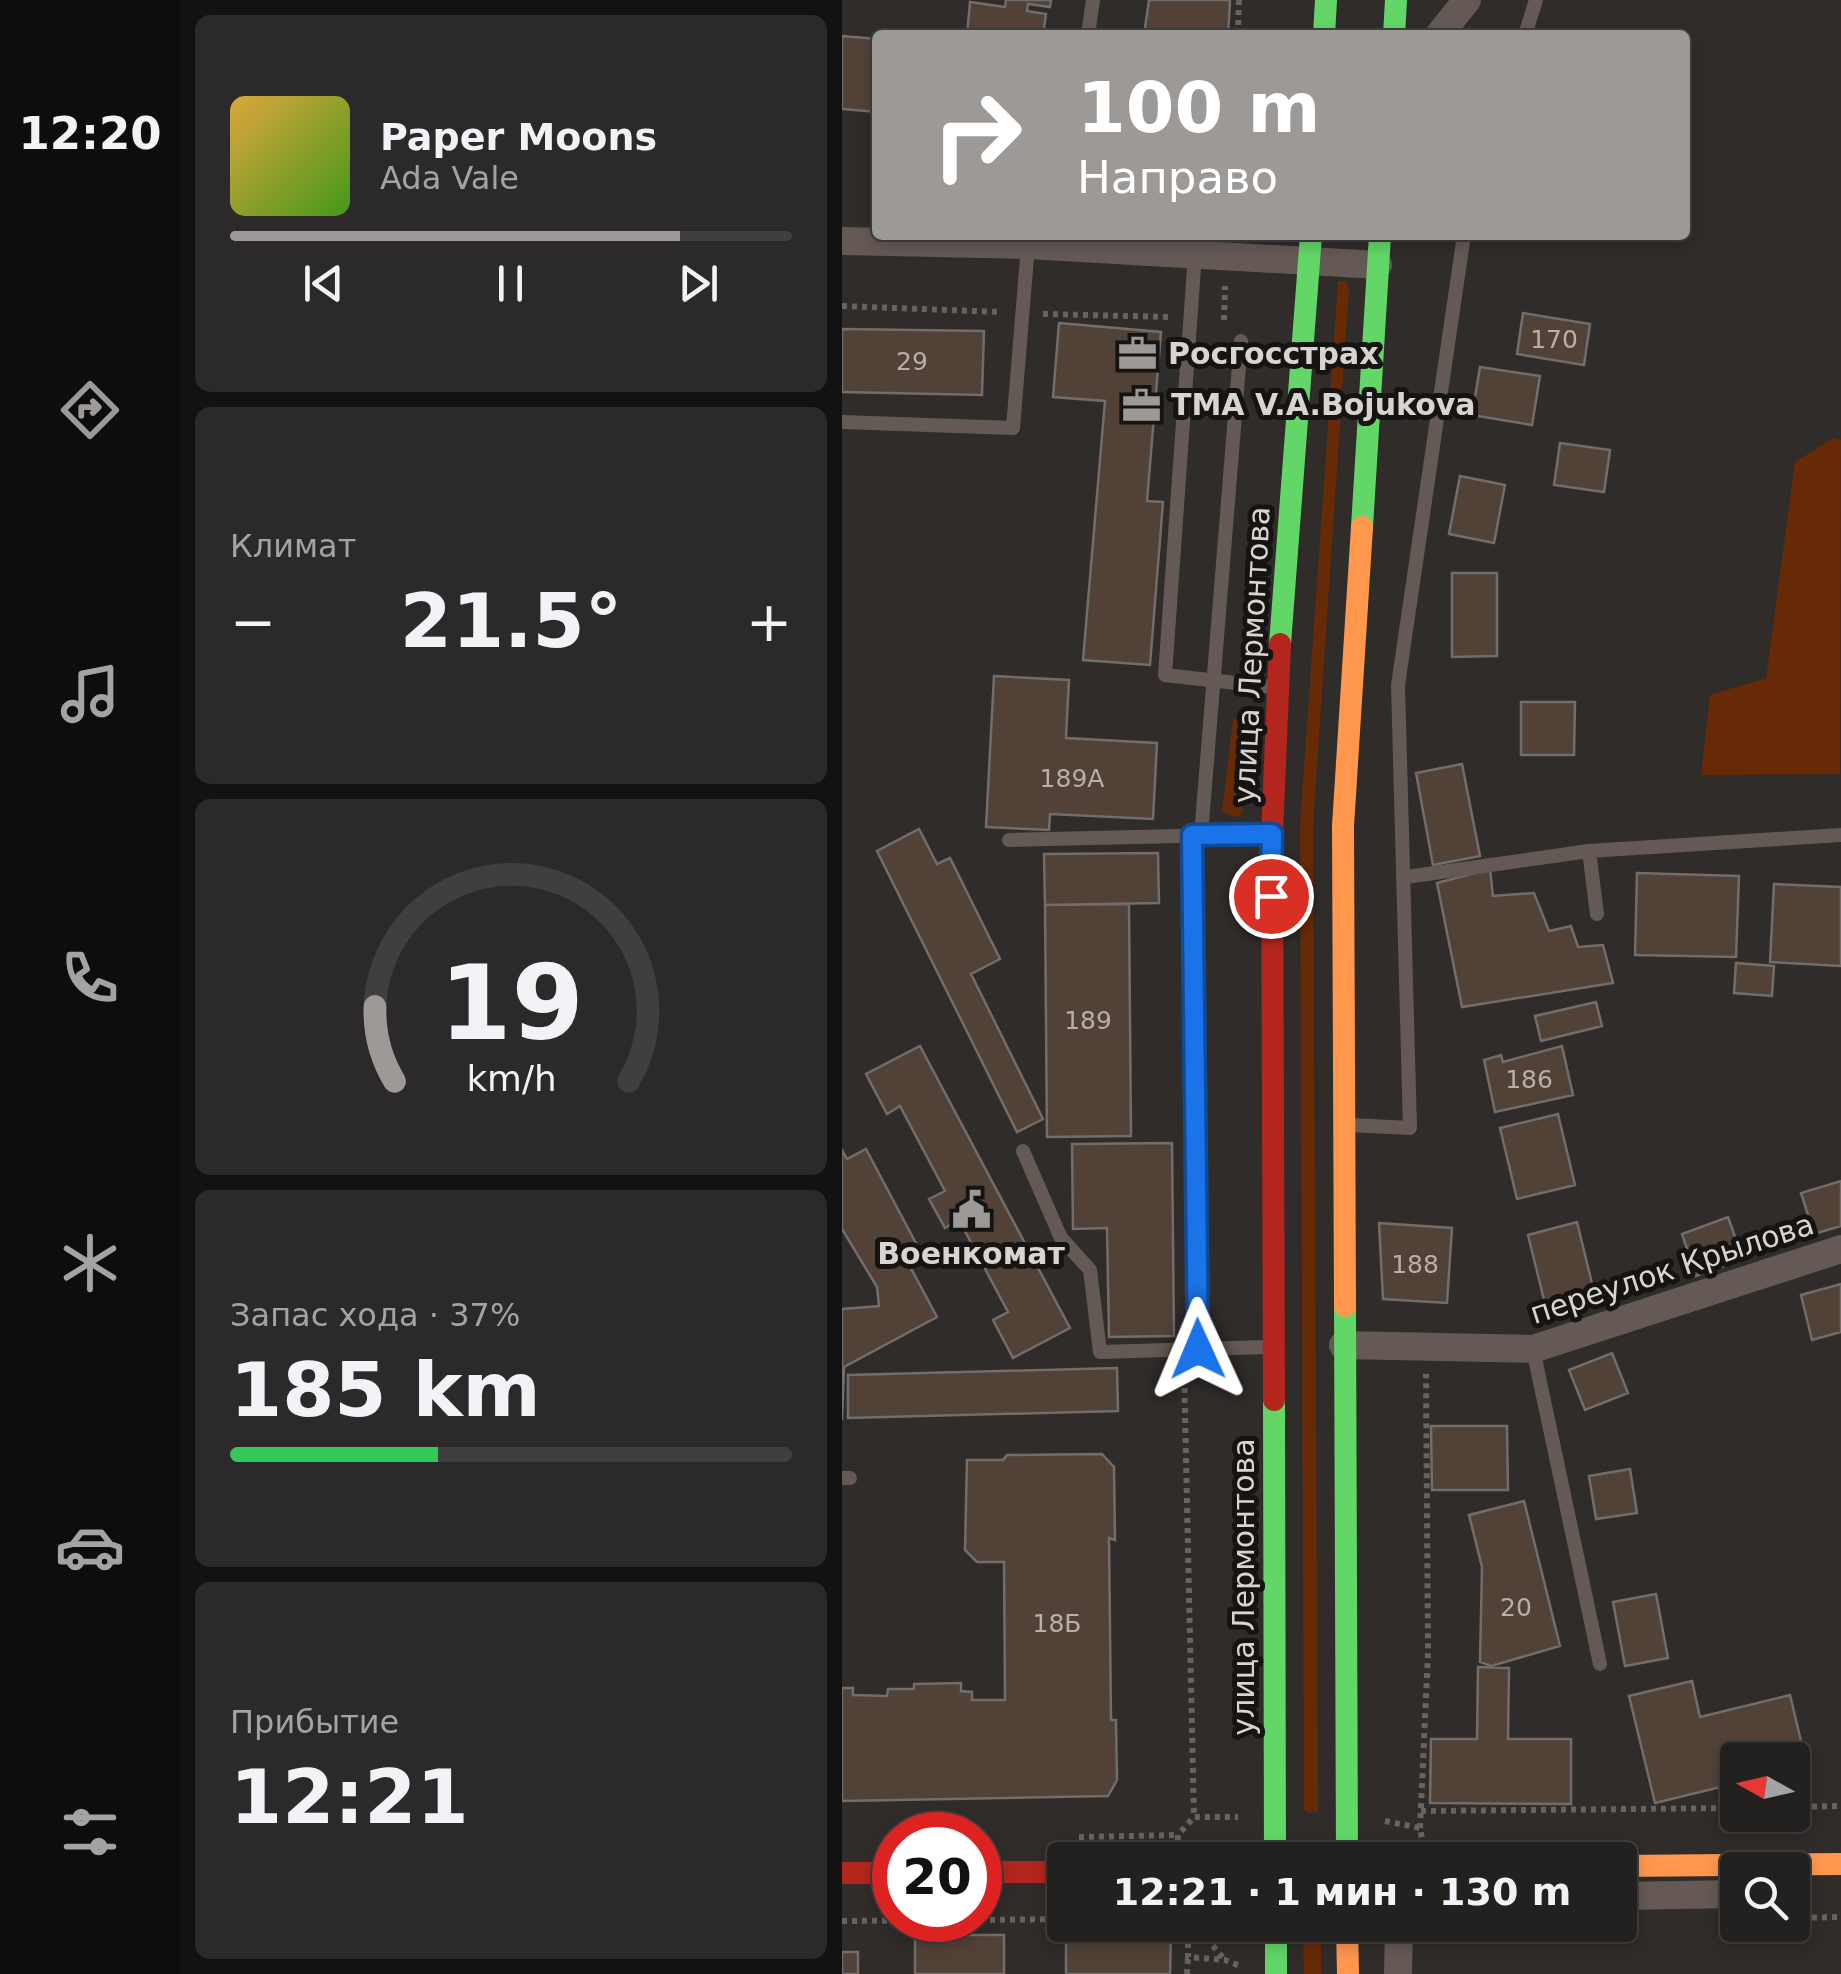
<!DOCTYPE html>
<html lang="ru">
<head>
<meta charset="utf-8">
<style>
	body { margin:0; font-family:"DejaVu Sans",sans-serif; background:#2b2929; color:#f1f3f6; height:100vh; display:flex; flex-direction:column; font-size:38px; white-space:nowrap }
	* { box-sizing:border-box; margin:0 }
	p { font-size:32px; color:#a3a3a5 }
	.icon { flex:none; width:55px; height:55px; fill:none; stroke:currentColor; stroke-width:2; stroke-linecap:round; stroke-linejoin:round }
	.map { position:relative; flex:1; overflow:hidden }
	.details { display:flex; flex-direction:column; gap:15px; padding:15px; background:#131212; width:662px }
	.details>* { flex:none }
	.guide { position:absolute; left:30px; top:30px; width:818px; height:210px; border-radius:10px; box-shadow:0 5px 15px #0003,0 0 0 2px #403e3e; background:#9c9997; color:#fff; overflow:hidden }
	.needle { width:65px; rotate:278deg }
	.tools { position:absolute; left:878px; top:1742px; display:grid; gap:20px }
	.tools a { display:grid; place-items:center; width:90px; height:90px; border-radius:10px; background:#232120; box-shadow:0 5px 15px #0003,0 0 0 2px #403e3e; font-size:50px }
	.speed { position:absolute; left:30px; top:1812px; display:flex; gap:20px; font-size:50px; font-weight:700; text-align:center }
	.speed>* { display:grid; place-content:center; width:130px; height:130px; border-radius:50%; background:#232120; box-shadow:0 5px 15px #0003,0 0 0 2px #403e3e; line-height:1 }
	.speed .limit { border:15px solid #d22; background:#fff; color:#111 }
	.pin { position:absolute; display:grid; place-items:center; width:85px; height:85px; color:#fff; margin:-42px; border:5px solid #fff; border-radius:50%; box-shadow:0 2px 10px #0007 }
	.me { position:absolute; width:110px; margin:-55px; rotate:359deg; stroke-linejoin:round; filter:drop-shadow(0 0 8px #0008) }
	.turn { display:flex; align-items:center; gap:35px; height:210px; padding:0 40px; font-size:45px }
	.turn .icon { width:130px; height:130px; stroke-width:2.5 }
	.turn b { display:block; font-size:70px; line-height:85px }
	.big { font-size:75px; font-weight:600; line-height:1.1 }
	.details .tile { flex:1; display:flex; flex-direction:column; justify-content:center; gap:15px; min-width:0; padding:0 35px; border-radius:15px; background:#2b2929 }
	.details .dial { align-items:center; gap:0 }
	.dial svg { height:260px; overflow:visible; fill:none; stroke:#403e3e; stroke-width:7; stroke-linecap:round; text-anchor:middle }
	.dial text { fill:#f1f3f6; stroke:none }
	.song { display:flex; align-items:center; gap:30px }
	.cover { width:120px; height:120px; border-radius:15px; background:linear-gradient(135deg,hsl(40 70% 55%),hsl(100 70% 35%)) }
	.played { height:10px; border-radius:5px; background:linear-gradient(90deg,#9c9997 80%,#403e3e 80%) }
	.keys { display:flex; justify-content:space-around; direction:ltr }
	.heat { display:flex; justify-content:space-between; align-items:center; font-size:55px; direction:ltr }
	.charge { height:15px; border-radius:8px; background:linear-gradient(90deg,#34c759 37%,#403e3e 0) }
	.trip { position:absolute; left:205px; top:1842px; width:590px; height:100px; border-radius:10px; background:#232120; box-shadow:0 5px 15px #0003,0 0 0 2px #403e3e; font-weight:600; line-height:100px; text-align:center }
	main { display:flex; flex:1; min-height:0 }
	.menu { display:flex; flex-direction:column; width:180px; justify-content:space-around; align-items:center; background:#0e0d0d; color:#a3a3a5 }
	.menu .icon { width:70px; height:70px }
	.menu .selected { color:#9c9997 }
	.menu b { font-size:45px; color:#f1f3f6 }
	.map>svg:first-child { display:block }
	.green { fill:#672a06 }
	.building { fill:#524137; stroke:#706d6c; stroke-width:2.5 }
	.lines { fill:none; stroke-linecap:round; stroke-linejoin:round }
	.path { stroke:#6a625f; stroke-width:6; stroke-dasharray:5 5; stroke-linecap:butt }
	.lane { stroke:#655955; stroke-width:14 }
	.street { stroke:#655955; stroke-width:28 }
	.fast { stroke:#63d668; stroke-width:22 }
	.slow { stroke:#ff974d; stroke-width:22 }
	.jam { stroke:#b3261e; stroke-width:22 }
	.route-casing { stroke:#114b97; stroke-width:25 }
	.route { stroke:#1a73e8; stroke-width:18 }
	.labels { text-anchor:middle; stroke-width:10; stroke-linejoin:round; paint-order:stroke }
	.number-label { font-size:25px; fill:#b6afab }
	.poi-label { font-size:30px; font-weight:bold; fill:#d7d4d2; stroke:#161413; text-anchor:start }
	.street-label { font-size:30px; fill:#d7d4d2; stroke:#161413 }
</style>
</head>
<body>
<main>
<nav class="menu">
<b>12:20</b>
<svg class="icon selected" aria-label="directions" viewBox="0 0 24 24"><path d="M12 3l9 9-9 9-9-9zM9 14v-3h6M13 9l2 2-2 2"/></svg>
<svg class="icon" aria-label="music" viewBox="0 0 24 24"><path d="M9 18V5l10-2v13"/><circle cx="6" cy="18" r="3"/><circle cx="16" cy="16" r="3"/></svg>
<svg class="icon" aria-label="phone" viewBox="0 0 24 24"><path d="M5 4h4l2 5-3 2q2 4 5 5l2-3 5 2v4C11 20 4 13 5 4z"/></svg>
<svg class="icon" aria-label="climate" viewBox="0 0 24 24"><path d="M12 3v18M4 7l16 10M4 17L20 7"/></svg>
<svg class="icon" aria-label="car" viewBox="0 0 24 24"><path d="M5 17H2v-5l4-1 3-4h7l3 4 3 1v5h-3M9 17h6M6 11h13"/><circle cx="7" cy="17" r="2"/><circle cx="17" cy="17" r="2"/></svg>
<svg class="icon" aria-label="filters" viewBox="0 0 24 24"><path d="M4 7h16M4 17h16"/><circle cx="9" cy="7" r="2"/><circle cx="15" cy="17" r="2"/></svg>
</nav>
<section class="details">
<div class="tile">
<div class="song"><i class="cover"></i><div><b>Paper Moons</b><p>Ada Vale</p></div></div>
<div class="played"></div>
<div class="keys"><svg class="icon" aria-label="previous" viewBox="0 0 24 24"><path d="M18 5L8 12l10 7zM5 5v14"/></svg><svg class="icon" aria-label="pause" viewBox="0 0 24 24"><path d="M8 5v14M16 5v14"/></svg><svg class="icon" aria-label="next" viewBox="0 0 24 24"><path d="M6 5l10 7-10 7zM19 5v14"/></svg></div>
</div>
<div class="tile"><p>Климат</p>
<div class="heat"><a>−</a><b class="big">21.5°</b><a>+</a></div>
</div>
<div class="tile dial"><svg viewBox="0 0 100 80">
<path d="M14 69A42 42 0 1 1 86 69"/>
<path d="M14 69A42 42 0 0 1 8 46" stroke="#9c9997"/>
<text x="50" y="56" font-size="32" font-weight="700">19</text>
<text x="50" y="72" font-size="11">km/h</text>
</svg></div>
<div class="tile"><p>Запас хода · 37%</p><b class="big">185 km</b><div class="charge"></div></div>
<div class="tile"><p>Прибытие</p><b class="big">12:21</b></div>
</section>
<div class="map">
<svg width="999" height="1974" viewBox="0 0 999 1974">
	<rect width="100%" height="100%" fill="#2f2c2a"/>
	<!-- green -->
	<path class="green" d="M496,281H504L507,289L471,827L476,1811L466,1813L462,1809L458,825Z
		M991,438L999,440L998,774L859,775L868,695L924,678L953,462Z
		M391,718L406,725L400,814L395,817L380,812Z
		M467,1932L479,1935V1974H462L461,1936Z"/>
	<!-- building -->
	<path class="building" d="M164,0H209L208,7L186,4L185,11L204,14L201,35H125L128,2L163,7Z
		M307,0H388L386,35H302Z
		M0,36L35,39V112L0,109Z
		M681,313L748,324L742,365L675,354Z
		M217,323L319,332L305,501L321,502L308,665L241,660L263,401L211,397Z
		M0,329L142,331L140,395L0,392Z
		M638,367L698,376L690,425L630,415Z
		M718,443L768,450L762,492L712,485Z
		M618,476L663,485L652,543L607,534Z
		M610,573H655V656L610,657Z
		M152,676L227,680L224,738L315,743L311,819L208,814L207,830L144,827Z
		M679,702H733L732,755H679Z
		M620,764L638,856L591,865L574,773Z
		M77,829L95,864L108,858L158,959L129,974L201,1119L175,1132L35,851Z
		M316,853L317,903L203,905L202,854Z
		M648,869L651,896L692,893L707,931L729,926L736,947L761,945L771,983L620,1007L595,883Z
		M795,873L897,876L894,957L793,955Z
		M932,884L999,887V966L928,962Z
		M287,904L289,1136L205,1137L203,905Z
		M894,963L932,966L930,996L892,993Z
		M754,1002L760,1026L699,1041L693,1016Z
		M78,1046L228,1328L171,1358L151,1320L166,1312L117,1220L103,1228L87,1199L103,1191L58,1106L45,1114L24,1074Z
		M720,1046L731,1095L653,1112L642,1060L659,1055L661,1062Z
		M716,1114L733,1185L675,1199L658,1128Z
		M330,1143L332,1336L267,1337L265,1228L231,1229L230,1144Z
		M24,1149L77,1249L63,1257L95,1317L2,1367L0,1420V1309L37,1306L35,1287L0,1229V1150L5,1159Z
		M999,1181V1226L972,1234L959,1193Z
		M886,1217L901,1259L854,1276L840,1234Z
		M735,1222L755,1304L706,1316L686,1235Z
		M537,1223L610,1228L605,1303L541,1299Z
		M999,1284V1332L970,1340L959,1295Z
		M770,1353L786,1393L743,1410L727,1370Z
		M275,1368L276,1411L6,1418V1375Z
		M589,1426H665L666,1490H590Z
		M260,1454L272,1467L273,1540L267,1538L269,1720H274L275,1780L266,1796L0,1801V1688H11V1695L45,1696L46,1689H72V1684L119,1683V1691L130,1692V1700H163L162,1562H135L123,1550L125,1460H161L165,1455Z
		M788,1469L795,1513L754,1519L747,1476Z
		M682,1501L718,1646L649,1666L638,1662L640,1567L627,1515Z
		M814,1594L826,1658L783,1666L771,1602Z
		M636,1667L667,1668L666,1739H729V1804L588,1803L589,1739H635Z
		M850,1681L858,1717L948,1695L965,1766L950,1770V1760H895V1783L813,1803L787,1696Z
		M224,1931L329,1932L328,1974H224Z
		M73,1935H162V1974H73Z
		M0,1952H16V1974H0Z"/>
	<g class="lines">
		<!-- path -->
		<path class="path" d="M396,35L397,0
			M0,306L159,312
			M201,314L329,317
			M382,320L383,286
			M342,1368L352,1817
			M950,1807L999,1806
			M579,1811L895,1808
			M543,1821L578,1828L584,1860
			M578,1828L586,1653L584,1374
			M237,1837L336,1835
			M335,1860L336,1835L352,1817H396
			M950,1918L999,1917
			M138,1920L222,1919
			M0,1921L131,1920
			M342,1925L346,1928V1957L383,1960L398,1966
			M347,1928L367,1941L382,1959
			M345,1974L346,1957"/>
		<!-- lane -->
		<path class="lane" d="M246,35L251,0
			M683,35L694,0
			M353,254L323,675L430,687
			M0,422L171,428L186,245
			M350,835L356,1349
			M359,835L399,341
			M167,840L424,834
			M747,851L755,914
			M564,877L747,851L999,835
			M509,1125L568,1128L556,685L622,235
			M181,1151L219,1238L248,1270L258,1352L426,1347
			M691,1349L758,1664
			M0,1478H8"/>
		<!-- street -->
		<path class="street" d="M597,35L625,0
			M0,241L186,245L536,265
			M501,1345L691,1349L999,1249
			M778,1896L895,1894
			M556,1974L557,1925"/>
		<!-- fast -->
		<path class="fast" d="M482,35L484,0
			M552,35L554,0
			M520,527L538,235
			M438,644L469,235
			M503,1306L505,1860
			M432,1400L433,1860
			M434,1925V1974"/>
		<!-- slow -->
		<path class="slow" d="M503,1306L501,826L520,527
			M778,1866L999,1864
			M505,1925L506,1974"/>
		<!-- jam -->
		<path class="jam" d="M432,1400L430,834L438,644
			M138,1872H222
			M0,1873H52"/>
	</g>
	<g class="lines">
		<defs>
			<path id="route" d="M356,1349L350,835L430,834L429,896"/>
		</defs>
		<!-- route casing -->
		<use href="#route" class="route-casing"/>
		<!-- route -->
		<use href="#route" class="route"/>
	</g>
	<!-- icons -->
	<defs>
		<symbol id="office-bare" viewBox="-9 -9 18 18"><path d="M-6-3h4V-5.5h4V-3h4V5H-6ZM-1-4.5V-3h2v-1.5ZM-6 0V1H6V0Z" fill="#9c9997" stroke="#161413" stroke-width="2.5" paint-order="stroke"/></symbol>
		<symbol id="civic-bare" viewBox="-9 -9 18 18"><path d="M-.6-6.5H3V-4.5H.6V-3L4-1V1h2V6H-6V1h2V-1L-.6-3ZM-1.2 2.5V6h2.4V2.5Z" fill="#9c9997" stroke="#161413" stroke-width="2.5" paint-order="stroke"/></symbol>
	</defs>
	<g fill-rule="evenodd">
		<use href="#office-bare" x="268" y="326" width="55" height="55"/>
		<use href="#office-bare" x="272" y="378" width="55" height="55"/>
		<use href="#civic-bare" x="102" y="1182" width="55" height="55"/>
	</g>
	<g class="labels">
		<!-- number labels -->
		<g class="number-label">
			<text x="712" y="348">170</text>
			<text x="70" y="370">29</text>
			<text x="230" y="787">189А</text>
			<text x="246" y="1029">189</text>
			<text x="687" y="1088">186</text>
			<text x="573" y="1273">188</text>
			<text x="674" y="1616">20</text>
			<text x="215" y="1632">18Б</text>
		</g>
		<!-- poi labels -->
		<g class="poi-label">
			<text x="326" y="364">Росгосстрах</text>
			<text x="329" y="415">TMA V.A.Bojukova</text>
			<text x="129" y="1264" text-anchor="middle">Военкомат</text>
		</g>
		<!-- street labels -->
		<g class="street-label">
			<text transform="translate(410 655) rotate(-87)" y="10">улица Лермонтова</text>
			<text transform="translate(830 1269) rotate(-18)" y="10">переулок Крылова</text>
			<text transform="translate(402 1587) rotate(-90)" y="10">улица Лермонтова</text>
		</g>
	</g>
</svg>
<div class="tools">
<a><svg class="needle" viewBox="-14 -14 28 28"><path d="M0-13l5 13h-10z" fill="#e53935"/><path d="M0 13l5-13h-10z" fill="#a3a3a5"/></svg></a>
<a><svg class="icon" aria-label="search" viewBox="0 0 24 24"><circle cx="10" cy="10" r="6"/><path d="M15 15l6 6"/></svg></a>
</div>
<div class="speed"><div class="limit">20</div></div>
<div class="pin" style="left:429px;top:896px;background:#d93025"><svg class="icon" aria-label="arrive" viewBox="0 0 24 24"><path d="M6 21V4h12l-3 4 3 4H6"/></svg></div>
<svg class="me" style="left:356px;top:1349px" viewBox="-20 -20 40 40"><path d="M0-17L14 15 0 8-14 15z" fill="#1a73e8" stroke="#fff" stroke-width="4"/></svg>
<div class="trip">12:21 · 1 мин · 130 m</div>
<div class="guide">
<div class="turn"><svg class="icon" aria-label="right" viewBox="0 0 24 24"><path d="M7 20v-9h11M14 6l5 5-5 5"/></svg><div><b>100 m</b>Направо</div></div>
</div>
</div>
</main>
</body>
</html>
